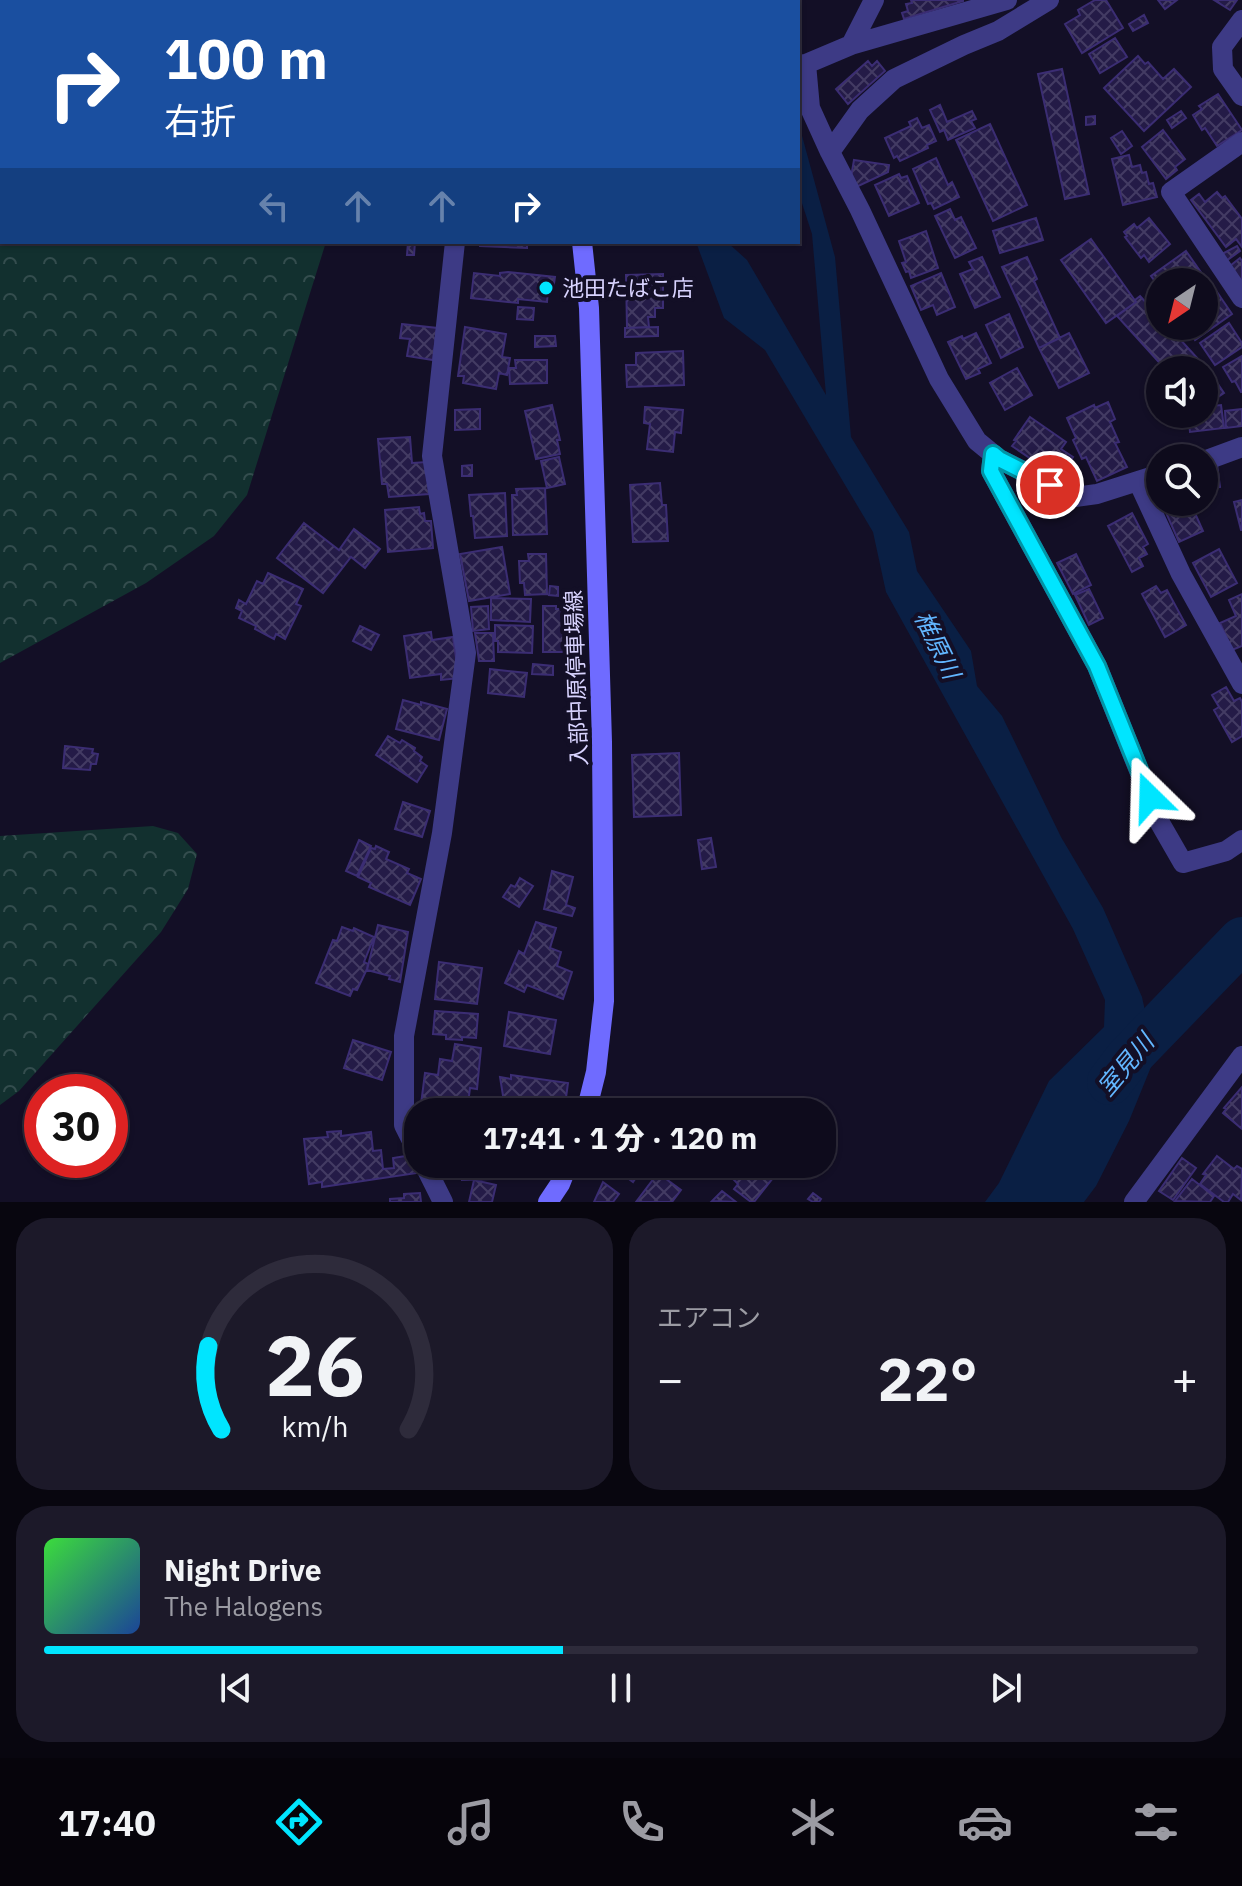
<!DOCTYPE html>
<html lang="ja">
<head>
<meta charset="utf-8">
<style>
	body { margin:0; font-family:"IBM Plex Sans","Noto Sans JP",sans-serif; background:#1c1929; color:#f1f3f6; height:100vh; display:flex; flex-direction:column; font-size:30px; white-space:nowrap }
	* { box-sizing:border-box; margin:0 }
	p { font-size:26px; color:#9b9ba3 }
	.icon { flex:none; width:44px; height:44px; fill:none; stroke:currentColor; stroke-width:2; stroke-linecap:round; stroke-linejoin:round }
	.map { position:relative; height:1202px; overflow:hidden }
	.drawer { display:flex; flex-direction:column; gap:16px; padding:16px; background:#08060f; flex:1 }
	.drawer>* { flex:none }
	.guide { position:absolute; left:0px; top:0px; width:800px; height:244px; box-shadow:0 2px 6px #0004,0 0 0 2px #2e2b3b; background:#1a4fa0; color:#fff; overflow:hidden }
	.needle { width:52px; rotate:215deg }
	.fabs { position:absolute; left:1146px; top:268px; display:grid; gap:16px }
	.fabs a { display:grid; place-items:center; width:72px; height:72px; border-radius:50%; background:#0e0b1c; box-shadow:0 2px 6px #0004,0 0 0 2px #2e2b3b; font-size:40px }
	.speed { position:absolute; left:24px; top:1074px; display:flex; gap:16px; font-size:40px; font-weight:700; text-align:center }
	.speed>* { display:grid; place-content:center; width:104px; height:104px; border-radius:50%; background:#0e0b1c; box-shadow:0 2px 6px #0004,0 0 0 2px #2e2b3b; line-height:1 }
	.speed .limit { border:12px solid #d22; background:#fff; color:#111 }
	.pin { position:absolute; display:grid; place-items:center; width:68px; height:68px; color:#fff; margin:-34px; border:4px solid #fff; border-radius:50%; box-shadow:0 2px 8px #0007 }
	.me { position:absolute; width:88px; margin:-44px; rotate:338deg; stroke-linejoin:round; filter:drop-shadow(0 0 6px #0008) }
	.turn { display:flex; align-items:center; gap:28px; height:168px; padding:0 32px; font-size:36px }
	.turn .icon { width:104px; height:104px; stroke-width:2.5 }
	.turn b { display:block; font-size:56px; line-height:68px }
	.lanes { display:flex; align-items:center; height:76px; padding:0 32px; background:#0003; justify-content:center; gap:40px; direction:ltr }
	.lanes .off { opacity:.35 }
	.big { font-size:60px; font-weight:800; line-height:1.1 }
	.drawer .widget { flex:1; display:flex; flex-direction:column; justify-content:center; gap:12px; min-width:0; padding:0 28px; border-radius:32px; background:#1c1929 }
	.drawer .dial { align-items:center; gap:0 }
	.dial svg { height:208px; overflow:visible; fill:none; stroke:#2e2b3b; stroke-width:7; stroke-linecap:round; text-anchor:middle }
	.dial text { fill:#f1f3f6; stroke:none }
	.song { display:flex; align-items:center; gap:24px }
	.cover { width:96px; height:96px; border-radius:12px; background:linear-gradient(135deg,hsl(120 70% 55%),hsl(220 70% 35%)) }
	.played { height:8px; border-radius:4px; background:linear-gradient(90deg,#00e5ff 45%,#2e2b3b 45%) }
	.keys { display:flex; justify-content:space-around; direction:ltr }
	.heat { display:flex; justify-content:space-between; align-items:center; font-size:44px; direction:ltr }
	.drawer .tiles { flex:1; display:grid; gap:16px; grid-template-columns:1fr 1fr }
	.widget:last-child { grid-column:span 2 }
	.trip { position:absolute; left:404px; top:1098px; width:432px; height:80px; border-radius:32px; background:#0e0b1c; box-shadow:0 2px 6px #0004,0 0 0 2px #2e2b3b; font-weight:800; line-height:80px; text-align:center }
	.dock { display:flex; height:128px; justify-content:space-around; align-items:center; background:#06040b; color:#9b9ba3 }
	.dock .icon { width:56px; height:56px }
	.dock .on { color:#00e5ff }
	.dock b { font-size:36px; color:#f1f3f6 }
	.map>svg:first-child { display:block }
	.forest { fill:url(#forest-crowns) }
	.water { fill:#0a1f44 }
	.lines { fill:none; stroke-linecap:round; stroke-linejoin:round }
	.river { stroke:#0a1f44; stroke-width:46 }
	.building { fill:url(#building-cross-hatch); stroke:#3b2d73; stroke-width:2 }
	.street { stroke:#3d3a85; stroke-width:20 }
	.secondary { stroke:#6f6bff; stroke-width:20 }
	.route-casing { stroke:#0095a6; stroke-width:20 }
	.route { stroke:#00e5ff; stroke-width:14 }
	.poi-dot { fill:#00e5ff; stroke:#130f26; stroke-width:3 }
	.labels { text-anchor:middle; stroke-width:8; stroke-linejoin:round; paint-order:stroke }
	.poi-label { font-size:22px; fill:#d9d4ff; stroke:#130f26; text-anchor:start }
	.street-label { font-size:22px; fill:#d9d4ff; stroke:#130f26 }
	.water-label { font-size:24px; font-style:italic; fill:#62b6ff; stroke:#130f26 }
</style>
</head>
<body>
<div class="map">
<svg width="1242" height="1202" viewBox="0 0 1242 1202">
	<defs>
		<pattern id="forest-crowns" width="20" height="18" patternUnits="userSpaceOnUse" patternTransform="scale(2)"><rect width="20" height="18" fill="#12302f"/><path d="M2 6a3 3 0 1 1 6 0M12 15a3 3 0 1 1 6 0" fill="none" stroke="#344d4e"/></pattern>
		<pattern id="building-cross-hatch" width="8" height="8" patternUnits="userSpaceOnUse" patternTransform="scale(2)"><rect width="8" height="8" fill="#241b47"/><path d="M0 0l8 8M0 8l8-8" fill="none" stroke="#433b63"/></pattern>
	</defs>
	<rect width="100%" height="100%" fill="#130f26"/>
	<!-- forest -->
	<path class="forest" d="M0,0H102V2H2V242H326L247,495L214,536L146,583L0,663Z
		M153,826L178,833L197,854L188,889L161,932L19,1091L0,1105V836Z"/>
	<!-- water -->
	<path class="water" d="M798,121L835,257L851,437L909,532L917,571L971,651L977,686L1002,716L1061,837L1103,908L1142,997L1155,1057L1129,1121L1096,1186L1084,1202H985L999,1183L1049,1081L1104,1027L1105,1000L1073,929L886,592L873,532L765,350L724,318L696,242H727L747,260L826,395L812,234L798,191Z"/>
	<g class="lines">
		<!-- river -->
		<path class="river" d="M1110,1082L1128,1058L1242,940"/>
	</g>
	<!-- building -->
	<path class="building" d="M250,0H286L287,2H251Z
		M474,0H507V2H474Z
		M911,0H963V1L904,19L902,13L908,11L906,4L912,3Z
		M1095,0H1106L1123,28L1082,53L1065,24L1080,15L1078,10Z
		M1158,0H1177L1165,9Z
		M1214,0H1237L1230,10Z
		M1144,15L1148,23L1133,31L1129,24Z
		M1115,38L1127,57L1100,73L1089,54Z
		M1138,56L1145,64L1148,62L1163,79L1174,69L1191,87L1144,131L1104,88Z
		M868,61L872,66L877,61L885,71L848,104L836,89Z
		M1062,69L1089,194L1065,199L1038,74Z
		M1218,94L1242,130L1217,146L1205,128L1202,130L1193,115L1202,109L1199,106Z
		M940,105L947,122L972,111L976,119L971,121L975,128L948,140L944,130L940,132L930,110Z
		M1181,111L1186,118L1172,128L1167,120Z
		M1095,116V124L1086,125V117Z
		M917,118L922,128L929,125L936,141L927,145L928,148L900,161L897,156L894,158L885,138L911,126L909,122Z
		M990,124L1027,205L993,221L956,140Z
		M1163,130L1185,159L1175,167L1177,170L1166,179L1142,147Z
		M1122,131L1132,146L1121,154L1111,138Z
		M1129,155L1132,167L1140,165L1142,173L1146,172L1149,184L1153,183L1157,197L1123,205L1112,159Z
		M936,158L948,185L952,182L959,197L934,209L931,203L928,204L913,169Z
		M854,160L889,165L888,172L854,188L850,183Z
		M899,174L901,178L907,176L919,203L889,216L875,185Z
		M1217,192L1222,198L1225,196L1242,219V247L1236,239L1226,247L1191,200L1199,194L1205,202Z
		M950,209L955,220L961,217L976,248L955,258L935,216Z
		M1036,218L1043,240L1000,253L993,231Z
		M1149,218L1170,244L1149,262L1144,255L1141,258L1125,237L1127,236L1124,232L1134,224L1137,228Z
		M926,231L938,268L911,278L909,271L906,272L902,263L906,262L899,241Z
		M1091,239L1136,302L1106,323L1061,260Z
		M408,242H415L414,255H407Z
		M480,242H527V248L480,246Z
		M1237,246L1240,251L1226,261L1222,254Z
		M1186,251L1205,278L1199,282H1160V288L1151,276Z
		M982,257L1000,297L975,308L960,274L973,269L969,262Z
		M1027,257L1037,279L1034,281L1060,338L1039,348L1002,267Z
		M1240,258L1242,261V283L1230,266Z
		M508,272L555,277L553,290H548L547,302L518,299V303L471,298L474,273L500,276V273Z
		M941,273L955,307L937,315L933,305L921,310L911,286Z
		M663,274V308H655V317H648L649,327L627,328L626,275Z
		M1217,292L1232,314L1195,340L1187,329L1184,330L1181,326H1204V301Z
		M1140,296L1160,318V326H1168L1198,359L1186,370H1166L1117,316L1136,302L1135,300Z
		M518,307L534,308L533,320L517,319Z
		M1009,314L1023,347L1001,358L986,325Z
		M1229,323L1242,343V347L1215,365L1200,343Z
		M402,324L437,328L433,360L407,356L410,339L400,338Z
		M465,327L506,334L502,357L510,358L507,375L499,373L496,389L463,383L464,376H458Z
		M658,327V336L625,337V328Z
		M976,333L991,363L978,369L980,373L966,379L948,342L962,336L963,339Z
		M1069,333L1089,373L1059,388L1039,348Z
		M535,336H555L556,346L535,347Z
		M683,351L684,385L627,387L626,365H636V353Z
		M1242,356V392H1241L1235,381L1232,382L1223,367Z
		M515,360H547V383L510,384L509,368H516Z
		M1017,368L1032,395L1005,410L990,383Z
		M1209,371L1224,393L1206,405L1204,403V374Z
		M1108,402L1115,419L1110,422L1119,442L1115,443L1127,467L1097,481L1086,457L1082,459L1073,440L1076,438L1067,418L1094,405L1095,408Z
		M552,405L560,440H557L560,454L536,459L525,411Z
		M1221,405L1224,428L1190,432L1188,414H1204V407Z
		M645,407L683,410L681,433L675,432L673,452L647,449L650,424L644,423Z
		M480,409V429L455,430V410Z
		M1242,409V426L1226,428L1225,411Z
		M1030,417L1066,442L1061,449L1073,457L1059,478L1012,446L1016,441L1014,440Z
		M410,437L412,463L427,462L429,494L389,497L387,484H382L378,439Z
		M559,457L565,484L547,488L541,461Z
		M472,465V476H462V466Z
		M1217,465L1220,487L1204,490V467Z
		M660,483L662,505H666L668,541L633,542L630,485Z
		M545,488L547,534L513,535L512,495H517L516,489Z
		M505,493L507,536L475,538L473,516H471L469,495Z
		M1242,500V530H1241L1234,502Z
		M1178,502H1190L1203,531L1179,542L1164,508Z
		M419,507L420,514L424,513L425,521H431L433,548L388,552L385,510Z
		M1132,513L1148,544L1143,547L1147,554L1139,558L1143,566L1132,572L1108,526Z
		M304,523L339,550L354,529L380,549L365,568L351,557L323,593L277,558Z
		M502,547L510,594L469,601L460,554Z
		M1219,549L1237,583L1211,597L1193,563Z
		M528,554H546L547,594L525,595L524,583H520L519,561H529Z
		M1076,554L1091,585L1073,594L1057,563Z
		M268,573L303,589L296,604L301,606L285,639L276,634L274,639L255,629L256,626L239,618L242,611L236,608L239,600L246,604L257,581L263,584Z
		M550,586L558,587V596L549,595Z
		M1156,586L1161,593L1167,590L1186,625L1165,637L1142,594Z
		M1089,589L1103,618L1089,625L1075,595Z
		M1242,594V646L1232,650L1220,623L1236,616L1229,600Z
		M491,598L531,599L530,622L491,620Z
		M488,606L489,629L473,631L471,607Z
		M543,606H556V609H565V652H543Z
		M495,625L533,626L532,653L498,652V641H495Z
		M360,626L379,635L371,650L353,641Z
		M431,632L432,640L453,637L459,678L441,680V674L410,678L404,636Z
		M475,633H493L494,661H479Z
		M533,664L553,666V675L532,674Z
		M490,669L527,673L524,697L488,693Z
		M1226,687L1234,701L1240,698L1242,702V736L1232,742L1214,710L1219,707L1212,695Z
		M403,700L421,705V702L447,709L439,740L396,729Z
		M388,736L400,743L402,740L415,748L414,751L422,757L420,761L427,766L417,782L376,755Z
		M65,746L93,749L92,753L98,754L96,764H91L90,770L63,768Z
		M679,753L681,815L634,817L632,755Z
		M403,802L430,811L422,837L395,829Z
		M711,838L716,867L702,869L698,840Z
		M359,840L371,846L357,876L346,871Z
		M376,846L389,852L386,859L409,869L407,873L421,879L410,905L369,887L371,883L358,877L371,848L375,849Z
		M552,871L573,877L566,905L575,908L572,916L544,909Z
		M520,878L533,886L519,907L503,897L511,885L515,887Z
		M536,922L556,928L550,948L561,952L557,966L572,972L563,999L527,985L524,992L505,983L519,951L524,954Z
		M378,925L408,932L400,982L389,979L390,976L367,970Z
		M342,927L353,931L354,928L374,937L364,962L368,964L367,969L357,990L353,989L350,996L316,983L333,940L337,941Z
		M439,962L482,968L477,1004L435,999Z
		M435,1011L478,1014L476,1038L462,1037V1040L446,1039V1035L433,1034Z
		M509,1012L556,1020L550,1054L504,1046Z
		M353,1040L391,1052L382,1080L344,1068Z
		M455,1044L481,1048L477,1089L470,1088L467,1112H420L425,1073L438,1075L440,1059L452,1061Z
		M511,1075L568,1083L564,1112L506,1111L507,1103L504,1102L500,1077L511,1079Z
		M1242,1087V1129L1223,1113L1226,1109L1224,1108Z
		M685,1099L701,1112H675Z
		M341,1131V1136L371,1132L373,1151L381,1150L383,1169L394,1168L393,1158L412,1155V1163L415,1161L417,1173L322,1187V1182L309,1184L304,1139L328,1137L327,1132Z
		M1217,1156L1234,1169L1237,1166L1242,1169L1241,1200L1233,1194L1228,1202H1224L1200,1184L1206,1175L1203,1174Z
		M1182,1158L1196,1168L1173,1200L1159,1191Z
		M444,1164H492L493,1179L462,1180V1172H445Z
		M512,1164H537L536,1170L511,1168Z
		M609,1164H645L633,1182Z
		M708,1164H735L725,1177Z
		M745,1164H766L777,1173L754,1202H751L734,1189L738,1184L733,1179Z
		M658,1173L681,1190L672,1202H636Z
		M1192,1179L1214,1196L1210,1202L1175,1201Z
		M474,1180L496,1185L492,1202H469Z
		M603,1182L619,1194L613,1202H594Z
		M722,1191L736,1202L712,1201Z
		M420,1193L421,1202H390V1199L404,1198V1194Z
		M813,1193L821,1199L819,1202H813L808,1199Z"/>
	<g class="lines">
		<!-- street -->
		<path class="street" d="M299,0V2
			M454,0V2
			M1242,20L1222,47L1223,69L1242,96
			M851,45L874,0
			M806,64L851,45L1007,0
			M798,65L806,64L810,108L830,152L860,210L939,379L977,441L999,459L1075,497L1097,494L1160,474
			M1242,142L1171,192L1242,298
			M830,152L860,110L894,79L964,45L998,31L1049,0
			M993,454L991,471L1097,666L1160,823L1183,863L1226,851L1242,840
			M1204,461L1242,447
			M1138,481L1181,574L1242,684
			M418,1153L404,1125V1036L442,833L466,653L432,456L455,242
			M424,1164L443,1202
			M1134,1202L1242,1056"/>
		<!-- secondary -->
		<path class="secondary" d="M543,0V2
			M582,242L589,308L602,742L604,1001L596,1072L586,1112
			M548,1202L560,1184L568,1164"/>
	</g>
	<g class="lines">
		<defs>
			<path id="route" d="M1050,485L999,459L993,454L991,471L1097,666L1150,797"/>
		</defs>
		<!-- route casing -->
		<use href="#route" class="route-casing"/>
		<!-- route -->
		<use href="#route" class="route"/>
	</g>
	<!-- markers -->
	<circle class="poi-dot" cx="546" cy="288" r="8"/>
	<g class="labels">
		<!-- poi labels -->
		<g class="poi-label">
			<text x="562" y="296">池田たばこ店</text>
		</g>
		<!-- street labels -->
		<g class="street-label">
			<text transform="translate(576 678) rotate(-92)" y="8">入部中原停車場線</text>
		</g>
		<!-- water labels -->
		<g class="water-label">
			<text transform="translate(937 645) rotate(64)" y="8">椎原川</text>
			<text transform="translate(1126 1065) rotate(-50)" y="8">室見川</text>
		</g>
	</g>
</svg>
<div class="fabs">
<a><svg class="needle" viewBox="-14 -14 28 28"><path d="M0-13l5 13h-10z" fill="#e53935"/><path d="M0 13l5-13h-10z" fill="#9b9ba3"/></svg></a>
<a><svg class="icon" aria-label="sound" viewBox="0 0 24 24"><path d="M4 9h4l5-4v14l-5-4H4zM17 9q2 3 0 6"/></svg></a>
<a><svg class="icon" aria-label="search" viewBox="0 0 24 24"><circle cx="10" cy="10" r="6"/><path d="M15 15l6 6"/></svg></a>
</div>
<div class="speed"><div class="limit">30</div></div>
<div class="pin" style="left:1050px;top:485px;background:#d93025"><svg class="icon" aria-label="arrive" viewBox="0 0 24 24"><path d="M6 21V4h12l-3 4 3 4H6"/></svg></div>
<svg class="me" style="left:1150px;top:797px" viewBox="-20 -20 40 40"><path d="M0-17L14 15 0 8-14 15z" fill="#00e5ff" stroke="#fff" stroke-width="4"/></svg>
<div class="trip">17:41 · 1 分 · 120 m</div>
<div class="guide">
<div class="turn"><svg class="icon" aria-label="right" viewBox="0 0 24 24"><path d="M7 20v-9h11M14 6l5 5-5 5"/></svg><div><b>100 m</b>右折</div></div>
<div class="lanes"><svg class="icon off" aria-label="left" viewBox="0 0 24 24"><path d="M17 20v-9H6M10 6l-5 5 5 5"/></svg><svg class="icon off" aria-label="ahead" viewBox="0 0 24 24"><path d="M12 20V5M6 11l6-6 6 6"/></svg><svg class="icon off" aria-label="ahead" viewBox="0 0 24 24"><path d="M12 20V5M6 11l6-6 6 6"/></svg><svg class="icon" aria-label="right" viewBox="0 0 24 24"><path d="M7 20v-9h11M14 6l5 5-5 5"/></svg></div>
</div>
</div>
<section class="drawer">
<div class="tiles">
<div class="widget dial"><svg viewBox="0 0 100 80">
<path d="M14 69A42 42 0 1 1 86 69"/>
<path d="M14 69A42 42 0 0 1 9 37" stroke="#00e5ff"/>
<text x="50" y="56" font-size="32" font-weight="700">26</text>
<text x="50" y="72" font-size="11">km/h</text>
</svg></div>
<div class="widget"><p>エアコン</p>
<div class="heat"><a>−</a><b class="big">22°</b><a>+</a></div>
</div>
<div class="widget">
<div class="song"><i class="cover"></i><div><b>Night Drive</b><p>The Halogens</p></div></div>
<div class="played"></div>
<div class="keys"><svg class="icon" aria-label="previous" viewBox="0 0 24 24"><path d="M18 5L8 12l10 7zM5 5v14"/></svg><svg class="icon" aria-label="pause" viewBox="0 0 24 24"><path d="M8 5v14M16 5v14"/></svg><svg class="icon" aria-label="next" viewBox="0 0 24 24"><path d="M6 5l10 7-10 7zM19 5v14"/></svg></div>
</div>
</div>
</section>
<nav class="dock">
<b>17:40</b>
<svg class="icon on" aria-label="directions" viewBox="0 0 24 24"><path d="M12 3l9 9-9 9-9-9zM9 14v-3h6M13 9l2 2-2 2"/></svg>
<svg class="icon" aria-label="music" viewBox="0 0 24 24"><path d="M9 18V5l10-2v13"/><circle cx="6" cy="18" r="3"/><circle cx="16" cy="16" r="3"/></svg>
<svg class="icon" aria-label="phone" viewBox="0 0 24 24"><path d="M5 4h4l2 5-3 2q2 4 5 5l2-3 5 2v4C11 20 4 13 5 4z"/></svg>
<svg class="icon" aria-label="climate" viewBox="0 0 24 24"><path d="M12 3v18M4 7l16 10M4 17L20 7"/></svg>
<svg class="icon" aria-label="car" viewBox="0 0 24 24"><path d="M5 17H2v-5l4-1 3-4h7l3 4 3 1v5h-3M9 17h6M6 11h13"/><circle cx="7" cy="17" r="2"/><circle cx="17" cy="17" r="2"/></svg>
<svg class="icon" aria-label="filters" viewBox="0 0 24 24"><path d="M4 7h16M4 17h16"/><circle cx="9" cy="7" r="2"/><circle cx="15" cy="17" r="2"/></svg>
</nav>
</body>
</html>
